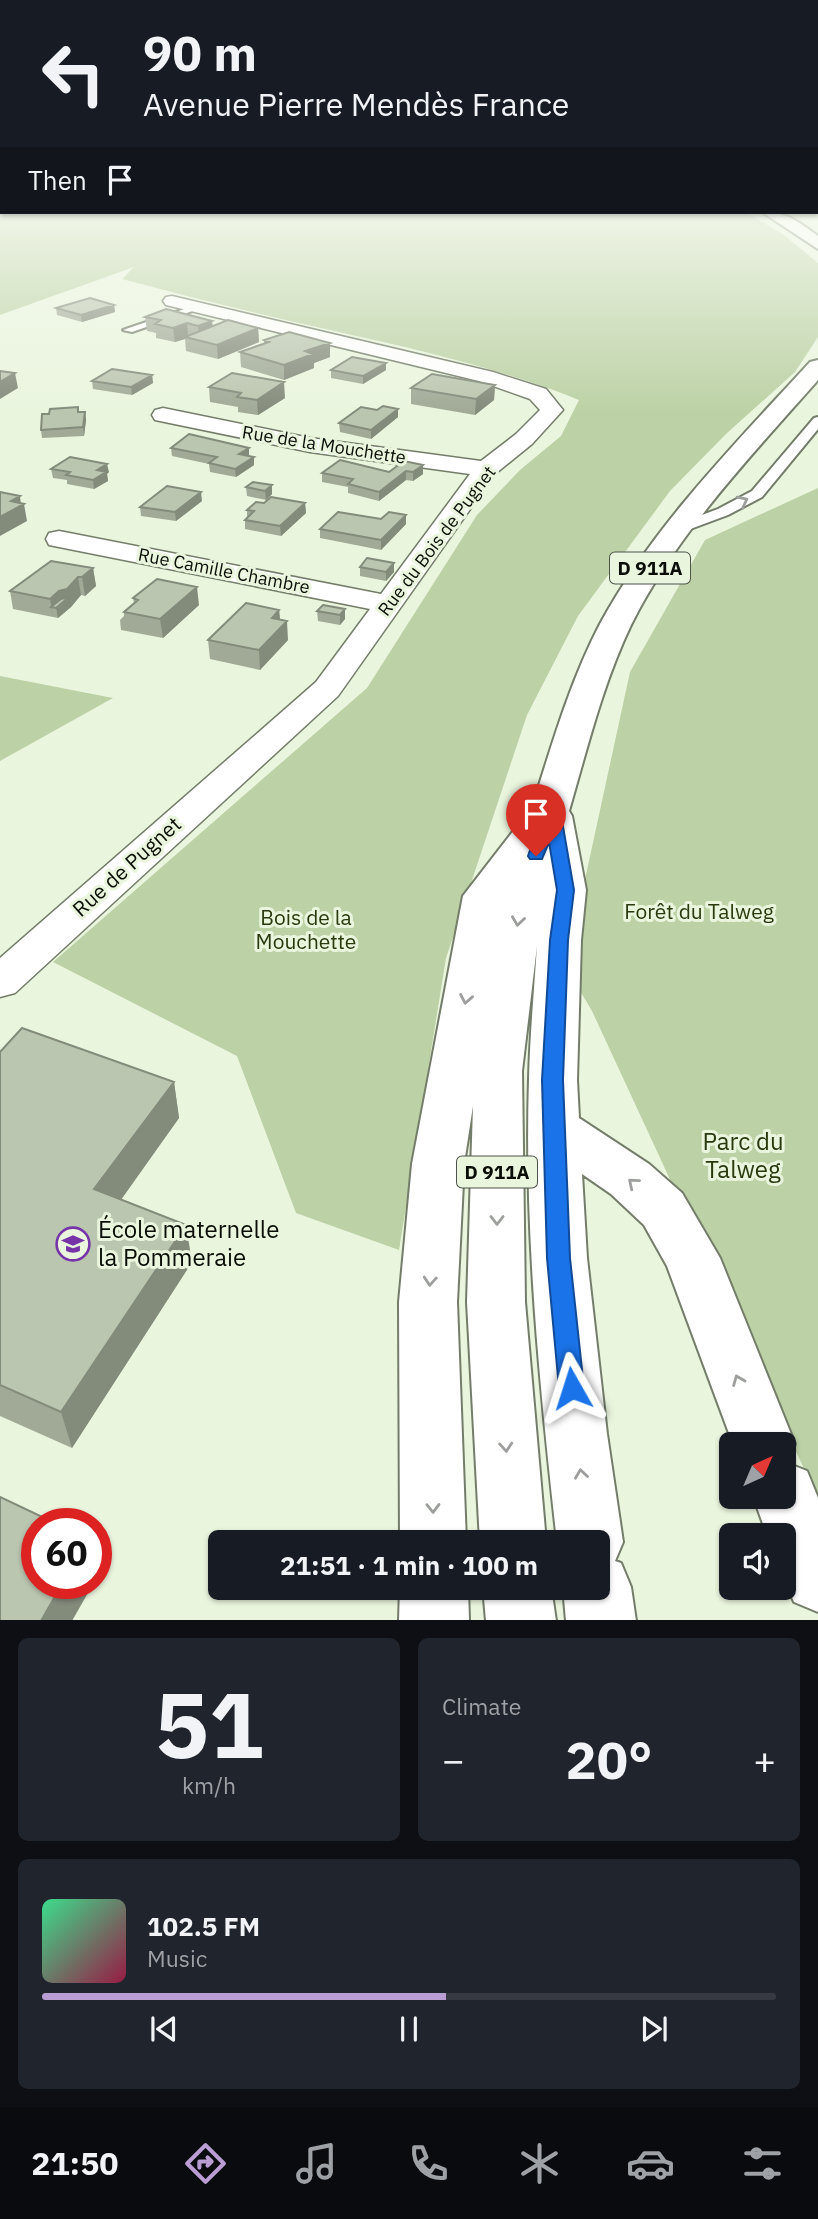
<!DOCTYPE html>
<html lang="en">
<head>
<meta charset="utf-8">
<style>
	body { margin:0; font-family:"IBM Plex Sans",sans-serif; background:#20242c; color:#f1f3f6; height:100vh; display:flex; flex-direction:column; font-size:26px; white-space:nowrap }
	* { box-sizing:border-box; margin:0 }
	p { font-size:23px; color:#9ea1a6 }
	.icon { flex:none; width:38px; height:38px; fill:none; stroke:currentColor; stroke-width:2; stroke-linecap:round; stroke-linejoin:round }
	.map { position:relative; height:1620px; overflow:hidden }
	.side { display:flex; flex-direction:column; gap:18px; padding:18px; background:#0d0f14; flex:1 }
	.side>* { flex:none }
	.hud { position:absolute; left:0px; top:0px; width:819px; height:214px; box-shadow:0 2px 5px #0004; background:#171b24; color:#f1f3f6; overflow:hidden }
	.needle { width:46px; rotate:44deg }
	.controls { position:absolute; left:719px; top:1432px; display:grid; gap:14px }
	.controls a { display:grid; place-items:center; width:77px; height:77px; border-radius:10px; background:#171b24; box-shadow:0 2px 5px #0004; font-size:35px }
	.speed { position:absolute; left:21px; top:1508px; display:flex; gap:14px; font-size:35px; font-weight:700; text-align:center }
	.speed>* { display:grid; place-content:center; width:91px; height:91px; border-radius:50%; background:#171b24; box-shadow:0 2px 5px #0004; line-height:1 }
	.speed .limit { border:10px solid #d22; background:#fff; color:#111 }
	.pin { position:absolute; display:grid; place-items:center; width:60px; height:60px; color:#fff; margin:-72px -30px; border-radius:50% 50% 50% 0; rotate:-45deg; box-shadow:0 0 7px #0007 }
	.pin .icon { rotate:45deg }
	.me { position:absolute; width:77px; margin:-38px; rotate:354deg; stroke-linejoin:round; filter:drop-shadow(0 0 5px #0008) }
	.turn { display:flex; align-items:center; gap:24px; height:147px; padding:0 28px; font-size:32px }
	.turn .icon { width:91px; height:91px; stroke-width:2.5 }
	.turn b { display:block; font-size:49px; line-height:60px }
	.then { display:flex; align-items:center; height:66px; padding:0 28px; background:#0003; gap:14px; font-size:26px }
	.big { font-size:52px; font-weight:700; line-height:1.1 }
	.side .tile { flex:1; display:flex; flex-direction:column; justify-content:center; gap:10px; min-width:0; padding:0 24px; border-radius:10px; background:#20242c }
	.side .dial { align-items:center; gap:0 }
	.dial b { font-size:91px; line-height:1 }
	.song { display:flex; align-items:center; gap:21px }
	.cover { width:84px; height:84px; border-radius:10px; background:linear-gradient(135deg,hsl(150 70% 55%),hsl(340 70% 35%)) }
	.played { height:7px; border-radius:4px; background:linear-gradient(90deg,#ba9dd3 55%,#363941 55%) }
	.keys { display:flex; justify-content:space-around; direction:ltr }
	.heat { display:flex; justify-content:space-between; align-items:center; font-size:38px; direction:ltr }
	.side .tiles { flex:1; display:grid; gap:18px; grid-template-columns:1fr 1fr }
	.tile:last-child { grid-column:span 2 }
	.trip { position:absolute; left:208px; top:1530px; width:402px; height:70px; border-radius:10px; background:#171b24; box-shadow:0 2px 5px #0004; font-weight:700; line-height:70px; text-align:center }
	.tabs { display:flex; height:112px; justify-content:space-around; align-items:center; background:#090b0e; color:#9ea1a6 }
	.tabs .icon { width:49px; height:49px }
	.tabs .on { color:#ba9dd3 }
	.tabs b { font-size:32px; color:#f1f3f6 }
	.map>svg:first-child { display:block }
	.green { fill:#bcd1a5 }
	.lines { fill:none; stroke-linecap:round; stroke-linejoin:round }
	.service-casing { stroke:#737d69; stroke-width:4 }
	.minor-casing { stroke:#737d69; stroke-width:3 }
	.primary-casing { stroke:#737d69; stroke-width:4 }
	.service { fill:#fff; fill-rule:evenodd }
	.minor { fill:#fff; fill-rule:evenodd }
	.primary { fill:#fff; fill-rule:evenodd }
	.wall { fill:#a1aa97 }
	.shaded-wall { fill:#838b7b }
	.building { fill:#bbc6b0; stroke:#838b7b; stroke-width:2 }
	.oneway { stroke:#9d9f9c }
	.route { fill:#1a73e8; stroke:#114b97; stroke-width:2 }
	.labels { text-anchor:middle; stroke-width:6; stroke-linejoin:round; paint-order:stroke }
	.far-street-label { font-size:18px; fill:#0a0e07; stroke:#eaf5de }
	.shield { fill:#eaf5de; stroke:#4d5348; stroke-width:2 }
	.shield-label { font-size:19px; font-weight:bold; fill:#0a0e07 }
	.street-label { font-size:21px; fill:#0a0e07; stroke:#eaf5de }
	.park-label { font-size:21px; fill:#293b0e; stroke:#eaf5de }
	.near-park-label { font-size:24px; fill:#293b0e; stroke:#eaf5de }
	.near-poi-label { font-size:24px; fill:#0a0e07; stroke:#eaf5de; text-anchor:start }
</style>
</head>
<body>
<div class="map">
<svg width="818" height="1621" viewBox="0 0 818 1621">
	<rect width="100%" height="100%" fill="#eaf5de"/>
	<!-- green -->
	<path class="green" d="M0,186L2,212H746L784,235L818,263V337L795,372L726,434L670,491L578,616L527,715L446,958L399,1250L296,1213L237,1056L53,962L367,688L477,515L520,470L561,436L579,400C490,364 396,345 303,324C242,310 182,295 122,279L134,267L0,315Z
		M818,488V1499L592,1011L566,967L630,672L705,540Z
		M0,676L113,698L0,761Z"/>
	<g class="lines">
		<defs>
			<path id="service" d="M196,305L204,307L132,332L123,330Z
				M818,417V429L762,497L728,515L685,531H675V525L718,509L752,491L814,418Z"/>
			<path id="minor" d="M172,296L493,372L546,389L563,410L532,444L495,474L338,696L15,993L0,997V958L316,682L370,609L59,547L49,545L46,539L49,533L59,531L381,594L470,474L310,452L155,420L152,415L155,410L163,408L310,438L481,461L516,434L540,410L530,399L479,381L166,305L163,301L166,297Z"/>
			<path id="primary" d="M762,212C785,211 799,222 818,236V249Z
				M818,360V380C751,456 677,533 631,625C603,683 587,749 569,811L572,816L586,890L581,940L577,1080L579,1118L649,1164L682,1193L720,1258L795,1444L787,1463L807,1471L818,1498V1612L794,1602L784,1578V1535H767L753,1496H784V1444H733L667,1266L644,1225L611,1194L582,1174L587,1258L607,1434L623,1542L615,1561L621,1563L631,1587L636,1621H566L563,1587H598V1542H557C540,1389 524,1233 529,1079C530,1035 534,991 537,946L522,1071L525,1302L546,1542H480L467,1302L473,1106L464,1164L457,1302L466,1542H400L399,1302L412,1164L463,896L521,821L528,820C549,755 568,685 600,624C653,526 735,444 810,362Z
				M400,1587H468L469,1621H399Z
				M483,1587H551L556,1621H486Z"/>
		</defs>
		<!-- service casing -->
		<use href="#service" class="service-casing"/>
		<!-- minor casing -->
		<use href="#minor" class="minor-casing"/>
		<!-- primary casing -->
		<use href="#primary" class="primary-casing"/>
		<!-- service -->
		<use href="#service" class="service"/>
		<!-- minor -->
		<use href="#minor" class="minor"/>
		<!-- primary -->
		<use href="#primary" class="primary"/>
	</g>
	<!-- wall -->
	<path class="wall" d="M114,305L115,312L82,322L57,315L56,308Z
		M145,317L213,326L258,328L259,342L218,359L186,351L185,339L175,342L156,338V333L147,331Z
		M264,340L330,343V357L314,363V368L284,380L241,367L240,352L264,344Z
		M386,363V370L363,384L331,378V370Z
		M152,375L153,383L132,395L93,389L92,381Z
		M495,385L494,400L475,415L411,404V388Z
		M209,387L285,398L258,415L238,412V407L210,402Z
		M78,407L79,412H85L86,420L84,436L42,438L41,430L49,414Z
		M398,409V417L371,439L340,432L339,423L377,410Z
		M171,448L254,457V465L236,477L210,472L209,464L172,456Z
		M404,461L423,474L413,481L406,480L379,501L348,493V487L322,482V473L389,472Z
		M51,469L109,472L107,474L108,481L94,489L67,484V480L53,478Z
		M272,485V494L266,500L247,496L246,487Z
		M202,501L176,521L141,516L140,507Z
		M264,503H305L306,513L281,536L245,529V520L247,518V510Z
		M406,515V524L381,550L320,538V529Z
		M360,567L394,572L386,581L360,576Z
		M93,568L96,586L85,596L81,595L71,607L58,618L13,609L10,591Z
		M133,598L199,605L163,638L121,630L120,620L124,616V612L134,603Z
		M323,605L345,619L340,625L318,621L317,611Z
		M279,610L280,620L288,640L260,670L210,659L208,640Z
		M0,1052L174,1082L179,1118L121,1200L192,1262L72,1448L0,1416Z"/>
	<!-- shaded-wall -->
	<path class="shaded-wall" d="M114,305L115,312L82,322L81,315Z
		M212,321L214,335L199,340L198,326Z
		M187,323L188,337H185V339L175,342L173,328Z
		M258,328L259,342L218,359L217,345Z
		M330,343V357L314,363V368L284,380V365L305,351Z
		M386,363V370L363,384V376Z
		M15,373L18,388L0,399V382Z
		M152,375L153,383L132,395L131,387Z
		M284,382L285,398L258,415L257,400Z
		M495,385L494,400L475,415L476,399Z
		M398,409V417L371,439V430Z
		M85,412L86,420L84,436L83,427Z
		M249,448V456L239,454Z
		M254,457V465L236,477L235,469Z
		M107,464L109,472L107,474L108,481L94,489L93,480L97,470Z
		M423,465V474L413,481V472Z
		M406,471V480L379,501V492Z
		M272,485V494L266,500L265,491Z
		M201,492L202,501L176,521L175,512Z
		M20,496L21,505L24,504L27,521L0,536V517L11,501Z
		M305,503L306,513L281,536L280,526Z
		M406,515V524L381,550V540Z
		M394,563V572L386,581V572Z
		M93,568L96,586L85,596L82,577Z
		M78,577L81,595L71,607L58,618L56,608L51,607L53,617L50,599Z
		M197,587L199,605L163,638L160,619Z
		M345,609V619L340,625V615Z
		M279,610L281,628L287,621L288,640L260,670L259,650L272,618Z
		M174,1082L179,1118L102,1226L94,1189Z
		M186,1225L192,1262L72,1448L61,1412Z
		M62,1584H93L72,1621H41Z"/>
	<!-- building -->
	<path class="building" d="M90,298L114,305L81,315L56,308Z
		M166,309L212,321L198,326L187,323L173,328L155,324L161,320L145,317Z
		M228,320L258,328L217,345L185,337Z
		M289,332L330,343L305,351L313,354L284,365L240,352L269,342L264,340Z
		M352,357L386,363L363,376L331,370Z
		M112,369L152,375L131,387L92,381Z
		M0,371L15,373L0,382Z
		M232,373L284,382L257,400L237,397L241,393L209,387Z
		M432,374L495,385L476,399L411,388Z
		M383,406L398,409L371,430L339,423L361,407L377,410Z
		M78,407V412H85L83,427L41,430L42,414H49L50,409Z
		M189,434L249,448L239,454L254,457L235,469L209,463L217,457L171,448Z
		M70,457L107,464L97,470L106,472L93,480L66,475L70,472L51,469Z
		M340,460L389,472L404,461L423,465L413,472L406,471L379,492L348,484L353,479L322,473Z
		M253,482L272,485L265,491L246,487Z
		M167,486L201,492L175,512L140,507Z
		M0,492L20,496L11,501L24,504L0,517Z
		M271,497L305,503L280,526L245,520L254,511L247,510L256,502L264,503Z
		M338,512L381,519L389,512L406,515L381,540L320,529Z
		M367,558L394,563L386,572L360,567Z
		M51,561L93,568L82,577H78L67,589L59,591L50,599L10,591Z
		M157,579L197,587L160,619L124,612L138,600L133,598Z
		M69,597L56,608L51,607L61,599Z
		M246,603L279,610L272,618L287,621L259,650L208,640Z
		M323,605L345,609L340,615L317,611Z
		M22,1028L174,1082L94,1189L186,1225L61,1412L0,1385V1052Z
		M0,1497L57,1524H37V1584H62L41,1621H0Z"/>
	<!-- one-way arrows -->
	<defs><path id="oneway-chevron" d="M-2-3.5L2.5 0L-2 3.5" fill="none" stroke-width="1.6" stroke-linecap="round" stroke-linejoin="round" transform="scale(1.75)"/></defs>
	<g class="oneway">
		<use href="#oneway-chevron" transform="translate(743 501) rotate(-27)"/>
		<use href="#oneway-chevron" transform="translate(518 921) rotate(98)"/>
		<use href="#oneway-chevron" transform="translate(466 999) rotate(100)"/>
		<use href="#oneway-chevron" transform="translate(633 1183) rotate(-140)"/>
		<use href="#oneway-chevron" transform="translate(497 1220) rotate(90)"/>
		<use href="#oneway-chevron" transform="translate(430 1281) rotate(94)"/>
		<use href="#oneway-chevron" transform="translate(738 1380) rotate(-112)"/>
		<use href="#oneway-chevron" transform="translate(506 1447) rotate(86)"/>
		<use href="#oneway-chevron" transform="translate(581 1474) rotate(-98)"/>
		<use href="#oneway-chevron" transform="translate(433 1508) rotate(89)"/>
	</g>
	<!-- sky -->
	<linearGradient id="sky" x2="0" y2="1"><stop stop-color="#94a9e0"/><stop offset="0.45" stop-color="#f6faf0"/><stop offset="1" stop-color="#f6faf0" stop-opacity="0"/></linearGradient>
	<rect width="818" height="413" fill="url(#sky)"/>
	<!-- route -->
	<path class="route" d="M552,804L560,809L574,890L568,940L563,1080L570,1258L584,1388L580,1396L572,1400L563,1396L559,1388L547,1258L542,1080L550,940L557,890L549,842L542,859H530L528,856L544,809Z"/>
	<!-- icons -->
	<defs>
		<symbol id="school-ring" viewBox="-11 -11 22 22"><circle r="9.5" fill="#eaf5de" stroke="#7634a8" stroke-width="1.5"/><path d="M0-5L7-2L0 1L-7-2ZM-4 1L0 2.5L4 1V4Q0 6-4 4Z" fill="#7634a8"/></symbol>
	</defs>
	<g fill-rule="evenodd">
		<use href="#school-ring" x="54" y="1225" width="38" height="38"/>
	</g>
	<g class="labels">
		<!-- far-street labels -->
		<g class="far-street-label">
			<text transform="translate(324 445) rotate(9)" y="6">Rue de la Mouchette</text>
			<text transform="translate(437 541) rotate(-53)" y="6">Rue du Bois de Pugnet</text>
			<text transform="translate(224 571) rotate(11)" y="6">Rue Camille Chambre</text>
		</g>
		<!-- shield labels -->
		<g class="shield">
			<rect x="610" y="552.5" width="80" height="31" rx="5"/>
			<rect x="457" y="1156.5" width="80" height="31" rx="5"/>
		</g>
		<g class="shield-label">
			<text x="650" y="575">D 911A</text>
			<text x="497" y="1179">D 911A</text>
		</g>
		<!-- street labels -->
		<g class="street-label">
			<text transform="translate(127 867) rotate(-42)" y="7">Rue de Pugnet</text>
		</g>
		<!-- park labels -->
		<g class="park-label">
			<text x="699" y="919">Forêt du Talweg</text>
			<text x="306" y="925">Bois de la<tspan x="306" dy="24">Mouchette</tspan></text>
		</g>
		<!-- near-park labels -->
		<g class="near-park-label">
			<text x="743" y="1150">Parc du<tspan x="743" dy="28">Talweg</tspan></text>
		</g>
		<!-- near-poi labels -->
		<g class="near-poi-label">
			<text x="98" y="1238">École maternelle<tspan x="98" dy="28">la Pommeraie</tspan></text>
		</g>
	</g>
</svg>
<div class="controls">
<a><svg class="needle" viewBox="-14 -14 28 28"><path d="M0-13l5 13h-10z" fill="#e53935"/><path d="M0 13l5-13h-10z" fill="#9ea1a6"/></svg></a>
<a><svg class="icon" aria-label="sound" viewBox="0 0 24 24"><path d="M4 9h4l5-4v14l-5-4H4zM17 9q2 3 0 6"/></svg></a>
</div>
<div class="speed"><div class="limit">60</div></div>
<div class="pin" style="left:536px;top:856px;background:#d93025"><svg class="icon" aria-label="arrive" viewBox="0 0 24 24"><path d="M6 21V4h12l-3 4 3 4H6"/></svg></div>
<svg class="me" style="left:572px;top:1388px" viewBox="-20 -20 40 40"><path d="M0-17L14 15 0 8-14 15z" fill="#1a73e8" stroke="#fff" stroke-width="4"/></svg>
<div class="trip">21:51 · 1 min · 100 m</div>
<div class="hud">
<div class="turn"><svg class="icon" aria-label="left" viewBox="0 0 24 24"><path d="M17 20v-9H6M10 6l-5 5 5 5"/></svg><div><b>90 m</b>Avenue Pierre Mendès France</div></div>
<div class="then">Then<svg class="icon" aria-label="arrive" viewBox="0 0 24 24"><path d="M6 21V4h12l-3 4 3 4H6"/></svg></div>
</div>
</div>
<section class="side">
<div class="tiles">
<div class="tile dial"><b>51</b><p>km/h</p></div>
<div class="tile"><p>Climate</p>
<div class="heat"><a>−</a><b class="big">20°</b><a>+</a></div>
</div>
<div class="tile">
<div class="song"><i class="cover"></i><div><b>102.5 FM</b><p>Music</p></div></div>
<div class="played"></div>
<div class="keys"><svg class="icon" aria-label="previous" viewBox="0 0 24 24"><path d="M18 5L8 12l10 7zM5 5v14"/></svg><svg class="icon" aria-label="pause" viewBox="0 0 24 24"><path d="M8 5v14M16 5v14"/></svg><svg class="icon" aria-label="next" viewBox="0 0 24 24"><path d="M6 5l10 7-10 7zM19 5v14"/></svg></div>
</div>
</div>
</section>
<nav class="tabs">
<b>21:50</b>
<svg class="icon on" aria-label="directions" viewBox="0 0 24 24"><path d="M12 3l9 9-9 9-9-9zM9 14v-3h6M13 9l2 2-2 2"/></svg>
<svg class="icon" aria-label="music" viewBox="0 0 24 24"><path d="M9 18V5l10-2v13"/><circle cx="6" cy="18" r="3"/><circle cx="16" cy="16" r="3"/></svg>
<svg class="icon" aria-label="phone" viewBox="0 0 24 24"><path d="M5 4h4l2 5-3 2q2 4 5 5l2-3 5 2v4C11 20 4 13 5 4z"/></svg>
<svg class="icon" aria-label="climate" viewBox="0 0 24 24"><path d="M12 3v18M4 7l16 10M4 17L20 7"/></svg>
<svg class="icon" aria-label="car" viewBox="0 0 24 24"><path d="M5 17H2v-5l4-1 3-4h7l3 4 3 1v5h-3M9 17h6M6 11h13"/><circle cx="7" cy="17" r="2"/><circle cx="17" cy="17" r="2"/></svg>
<svg class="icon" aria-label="filters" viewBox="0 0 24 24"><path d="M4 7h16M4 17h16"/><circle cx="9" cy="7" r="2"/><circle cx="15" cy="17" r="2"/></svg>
</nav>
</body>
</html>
